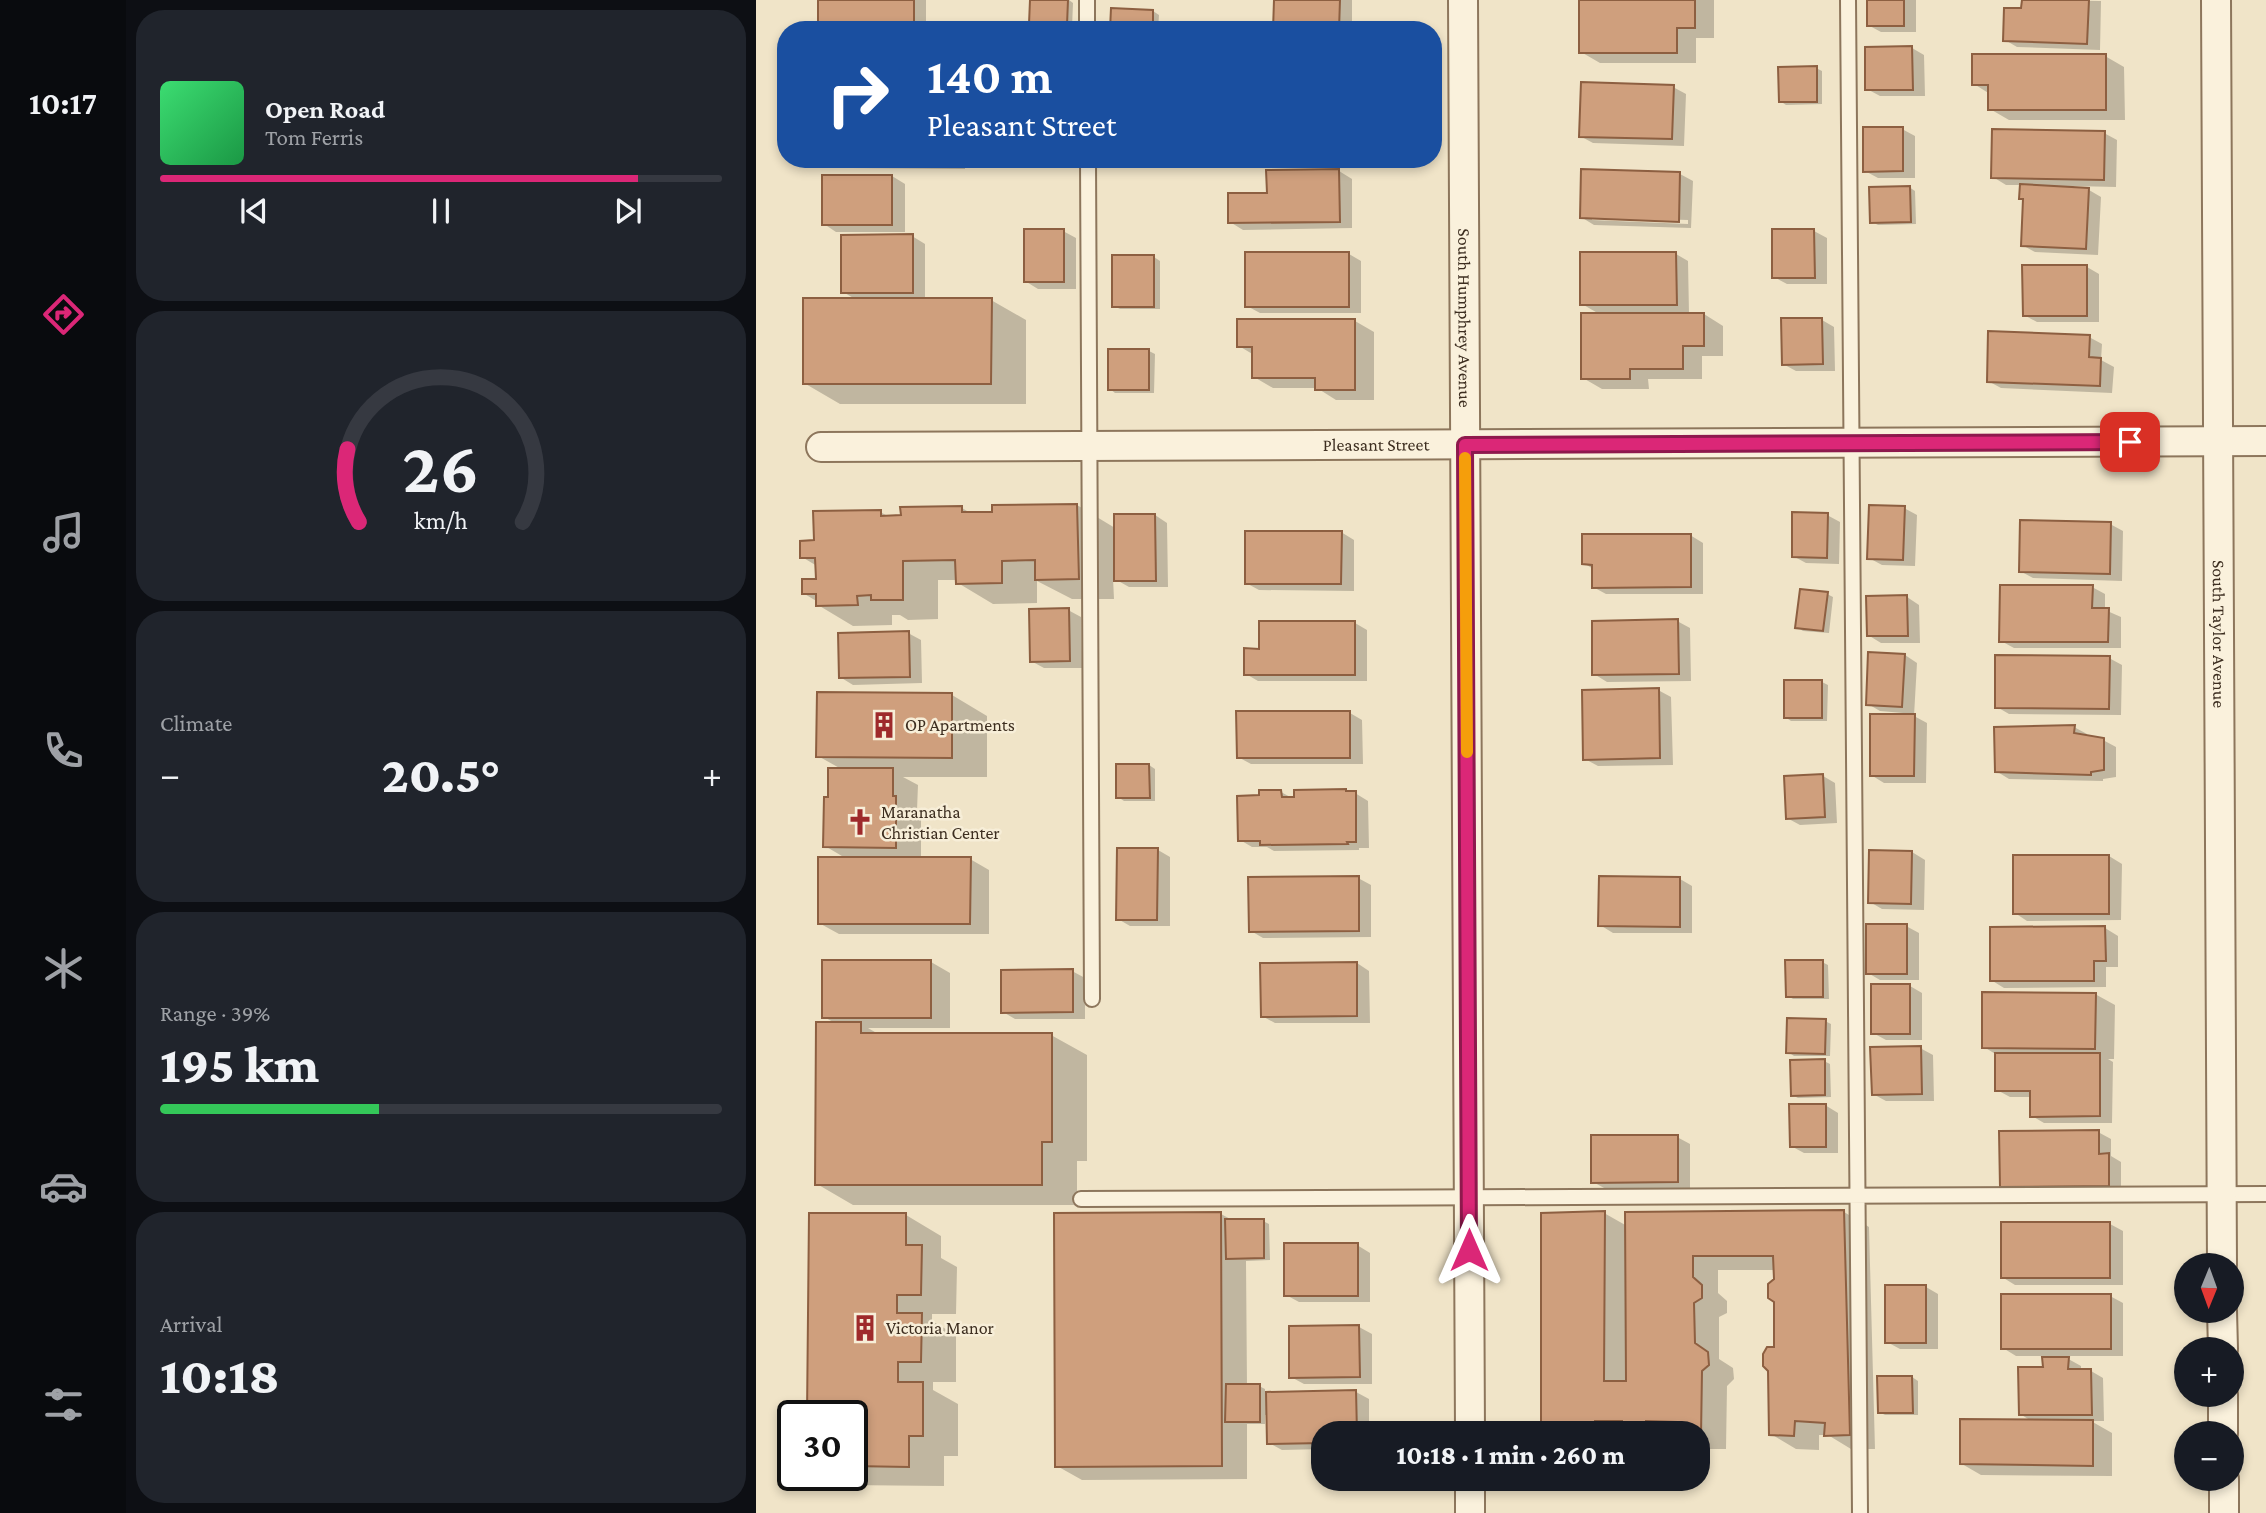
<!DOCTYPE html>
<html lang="en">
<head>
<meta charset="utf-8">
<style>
	body { margin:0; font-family:"Crimson Pro",serif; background:#20242c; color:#f1f3f6; height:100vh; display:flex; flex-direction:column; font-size:26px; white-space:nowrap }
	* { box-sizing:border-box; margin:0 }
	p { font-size:23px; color:#9ea1a6 }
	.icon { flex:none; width:38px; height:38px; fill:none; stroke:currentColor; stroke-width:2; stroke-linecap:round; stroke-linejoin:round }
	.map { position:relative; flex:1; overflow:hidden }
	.drawer { display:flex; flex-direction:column; gap:10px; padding:10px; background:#0d0f14; width:630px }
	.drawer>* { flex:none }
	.hud { position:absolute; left:21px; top:21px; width:665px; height:147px; border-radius:28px; box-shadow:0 4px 10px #0003; background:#1a4fa0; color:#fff; overflow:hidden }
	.needle { width:46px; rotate:181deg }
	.buttons { position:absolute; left:1418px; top:1253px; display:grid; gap:14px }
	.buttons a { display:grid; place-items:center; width:70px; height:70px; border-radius:50%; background:#171b24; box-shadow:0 4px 10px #0003; font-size:35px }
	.speed { position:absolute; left:21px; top:1400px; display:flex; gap:14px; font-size:35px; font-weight:700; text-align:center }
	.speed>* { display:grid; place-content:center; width:91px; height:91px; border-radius:50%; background:#171b24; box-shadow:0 4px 10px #0003; line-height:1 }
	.speed .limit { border:4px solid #111; border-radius:10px; background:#fff; color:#111 }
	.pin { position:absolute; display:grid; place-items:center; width:60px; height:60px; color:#fff; margin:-30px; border-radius:14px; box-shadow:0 4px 10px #0006 }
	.me { position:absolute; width:77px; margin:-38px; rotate:0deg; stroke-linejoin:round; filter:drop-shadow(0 0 5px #0008) }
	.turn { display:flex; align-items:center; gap:24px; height:147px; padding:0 35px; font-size:32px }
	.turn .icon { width:91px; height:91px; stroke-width:2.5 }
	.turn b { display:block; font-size:49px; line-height:60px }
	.big { font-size:52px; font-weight:800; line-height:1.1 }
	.drawer .tile { flex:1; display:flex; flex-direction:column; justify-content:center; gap:10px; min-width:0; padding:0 24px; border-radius:28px; background:#20242c }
	.drawer .dial { align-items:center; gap:0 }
	.dial svg { height:182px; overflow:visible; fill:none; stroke:#363941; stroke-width:7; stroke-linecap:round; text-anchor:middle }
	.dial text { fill:#f1f3f6; stroke:none }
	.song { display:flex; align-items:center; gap:21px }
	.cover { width:84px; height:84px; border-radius:10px; background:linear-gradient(135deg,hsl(140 70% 55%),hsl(140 70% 35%)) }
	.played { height:7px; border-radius:4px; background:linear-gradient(90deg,#db2777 85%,#363941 85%) }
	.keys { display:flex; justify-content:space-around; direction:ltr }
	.heat { display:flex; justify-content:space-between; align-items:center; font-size:38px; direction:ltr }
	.charge { height:10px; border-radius:5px; background:linear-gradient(90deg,#34c759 39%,#363941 0) }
	.trip { position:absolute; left:555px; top:1421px; width:399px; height:70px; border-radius:28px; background:#171b24; box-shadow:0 4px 10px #0003; font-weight:800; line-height:70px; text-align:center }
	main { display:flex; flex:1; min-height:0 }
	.tab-bar { display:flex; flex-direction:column; width:126px; justify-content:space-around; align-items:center; background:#090b0e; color:#9ea1a6 }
	.tab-bar .icon { width:49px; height:49px }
	.tab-bar .on { color:#db2777 }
	.tab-bar b { font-size:32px; color:#f1f3f6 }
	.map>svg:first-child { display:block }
	.shadow { fill:#0003; fill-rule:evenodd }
	.building { fill:#cf9f7d; stroke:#8d5f41; stroke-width:2 }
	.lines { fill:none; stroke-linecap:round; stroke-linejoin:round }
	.service-casing { stroke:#8d765c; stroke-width:18 }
	.minor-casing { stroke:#8d765c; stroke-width:32 }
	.service { stroke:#faf1dc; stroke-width:14 }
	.minor { stroke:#faf1dc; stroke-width:28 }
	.route-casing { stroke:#8e194d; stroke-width:18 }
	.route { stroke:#db2777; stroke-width:12 }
	.slow { stroke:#f59e0b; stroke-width:12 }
	.labels { text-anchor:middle; stroke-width:5; stroke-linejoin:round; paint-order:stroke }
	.street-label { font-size:18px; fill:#3d2e20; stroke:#f7eed8 }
	.poi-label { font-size:18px; fill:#3d2e20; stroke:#f7eed8; text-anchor:start }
</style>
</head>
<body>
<main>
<nav class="tab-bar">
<b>10:17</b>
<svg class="icon on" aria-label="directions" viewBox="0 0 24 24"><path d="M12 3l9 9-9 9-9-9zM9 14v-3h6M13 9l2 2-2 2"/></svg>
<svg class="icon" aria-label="music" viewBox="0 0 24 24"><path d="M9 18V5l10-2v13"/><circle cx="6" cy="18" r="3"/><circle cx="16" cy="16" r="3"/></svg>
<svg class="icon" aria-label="phone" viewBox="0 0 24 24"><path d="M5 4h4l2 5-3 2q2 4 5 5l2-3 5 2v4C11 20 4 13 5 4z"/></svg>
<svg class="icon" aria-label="climate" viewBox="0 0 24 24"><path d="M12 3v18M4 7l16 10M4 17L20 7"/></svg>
<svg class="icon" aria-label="car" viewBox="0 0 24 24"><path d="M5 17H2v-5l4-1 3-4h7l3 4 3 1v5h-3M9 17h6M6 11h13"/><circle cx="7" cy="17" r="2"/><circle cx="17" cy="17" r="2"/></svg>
<svg class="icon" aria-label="filters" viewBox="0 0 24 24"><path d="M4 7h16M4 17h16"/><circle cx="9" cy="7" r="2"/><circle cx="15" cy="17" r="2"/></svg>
</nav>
<section class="drawer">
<div class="tile">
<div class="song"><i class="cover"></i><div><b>Open Road</b><p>Tom Ferris</p></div></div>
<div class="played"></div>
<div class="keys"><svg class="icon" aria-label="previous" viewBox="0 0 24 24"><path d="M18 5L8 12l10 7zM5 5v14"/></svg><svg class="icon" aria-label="pause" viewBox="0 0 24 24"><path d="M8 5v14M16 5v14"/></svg><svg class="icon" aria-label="next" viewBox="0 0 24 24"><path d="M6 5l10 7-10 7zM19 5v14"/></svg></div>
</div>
<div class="tile dial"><svg viewBox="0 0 100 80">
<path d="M14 69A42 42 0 1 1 86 69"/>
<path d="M14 69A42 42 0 0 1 9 37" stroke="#db2777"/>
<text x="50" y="56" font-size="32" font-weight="700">26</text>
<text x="50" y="72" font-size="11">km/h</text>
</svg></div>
<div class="tile"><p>Climate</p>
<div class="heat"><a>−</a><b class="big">20.5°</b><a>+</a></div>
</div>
<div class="tile"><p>Range · 39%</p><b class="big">195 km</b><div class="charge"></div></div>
<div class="tile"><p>Arrival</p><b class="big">10:18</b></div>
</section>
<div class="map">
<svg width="1510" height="1513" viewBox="0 0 1510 1513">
	<rect width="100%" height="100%" fill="#f0e4c8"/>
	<!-- shadow -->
	<path class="shadow" d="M63,0H170V30H63Z
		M276,0H313L317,3L316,28L281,26L275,23Z
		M519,0H596V30H519Z
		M825,0H958V38H940V63H844L825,52Z
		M1112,0H1160V32H1125L1112,25Z
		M1268,0L1345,1L1344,50L1261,47L1249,40L1267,10Z
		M397,11L403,15L402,30H356Z
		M1156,48L1168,55L1169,96H1124L1111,89Z
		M1349,56L1368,67L1369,120H1253L1234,109V94L1218,84Z
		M1060,68L1066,71V104L1030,105L1024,101Z
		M917,87L930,94L928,146L837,143L824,136Z
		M1146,129L1159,136V178H1122L1109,171Z
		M1348,133L1361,140L1360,187L1318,186L1317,189L1333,190L1345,197L1342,255L1279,252L1266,245L1268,200L1265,185H1250L1237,177Z
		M80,159H209V169L96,168Z
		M275,159H321V162H281Z
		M583,171L596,179V228L487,230L474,222L513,195Z
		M924,174L937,181L935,228L838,225L825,217ZM836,217L932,220V224L836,220Z
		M136,176L149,184V232H80L68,224Z
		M1153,187L1159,191L1160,224L1122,225L1116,222Z
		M307,231L320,238V289H282L269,281Z
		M1058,231L1071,238V284H1031L1018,277Z
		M156,236L169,244V300H235L270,320V404H84L48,383L101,300L87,292Z
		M593,254L605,261V313H504L491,306Z
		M920,254L932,261L933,314H948L967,326V356H946V379H892L893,389H846L827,378L845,315L826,304Z
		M398,257L404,261V309H364L358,306Z
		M1331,267L1343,274V322H1281L1268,315Z
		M1066,320L1078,327L1079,371H1040L1027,364Z
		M599,321L618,332V400H580L561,388H517L498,377V355L483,346Z
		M1333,337L1346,344L1345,360L1358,367L1356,393L1245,388L1232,381Z
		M393,351L399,354L398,393H359L354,389Z
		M321,505L359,528L399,515L411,523L412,587H373L357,578L358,599H316L281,581V603L237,604L202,583V580H182V619L152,620L144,615H136V625L97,626L62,605V602L47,593L62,581L61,566L46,557L60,542L124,512L134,517L206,508L216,514Z
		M1148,508L1161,515L1159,566L1126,565L1113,558Z
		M1071,515L1084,522L1083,564L1050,563L1037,556Z
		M1354,524L1367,531L1366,581L1277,578L1264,571Z
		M585,532L598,540V591L503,590L490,583Z
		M934,535L947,543V594H850L837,587V569L828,563Z
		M1336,587L1349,594V610L1365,617V648H1258L1245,641Z
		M1071,594L1077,597L1073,633L1047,631L1041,627Z
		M1151,597L1163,605L1164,643H1125L1112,635Z
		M312,610L325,617L326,668H288L275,661Z
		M921,621L934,628L935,681L851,682L838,674Z
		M599,623L611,630V681H502L490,674Z
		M152,633L165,640L166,683L97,685L84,677Z
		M1149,655L1161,663L1158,716L1171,723L1170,783H1128L1115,775L1147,713L1124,711L1112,704Z
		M1353,658L1366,665L1365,715L1253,714L1241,707Z
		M1066,682L1072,685L1071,721H1035L1029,717Z
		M902,690L915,697L917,765L842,766L829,759Z
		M196,695L231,716V777H147L162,785L161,810L165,812V859H214L233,870V934H83L63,923L91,859L69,846L74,799L87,770L62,756Z
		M594,713L606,720L607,764H495L482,757Z
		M1318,727L1331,734V737L1347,740L1360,747V777L1347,779V781L1253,779L1240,771Z
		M393,765L399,769V801H368L362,797Z
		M1067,776L1079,783L1081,823L1044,825L1031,818Z
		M525,792L536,798L599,793L612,801L613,848H603V850L518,851L511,847H496L484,840L505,797Z
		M402,850L414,857V926H374L362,919Z
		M1156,852L1169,860L1168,910L1126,909L1114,902Z
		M1353,856L1366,864L1365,920L1271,921L1259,913Z
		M602,878L615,885V937L507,938L495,931Z
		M924,879L936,886V933H857L844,925Z
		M1150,926L1163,933V980H1124L1112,973Z
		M1349,928L1362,936V967H1350V987L1248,988L1235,980Z
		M175,962L194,973V1028H112L124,1035H295L331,1055V1161H321V1205H97L61,1184L79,1023L68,1017Z
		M1066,962L1072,965L1073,999H1037L1032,996Z
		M601,963L613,971L614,1023H519L506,1016Z
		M316,971L329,978V1019H259L247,1012Z
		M1154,986L1166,993V1040H1130L1117,1033Z
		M1339,994L1359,1005L1358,1059H1352L1357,1062L1356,1123H1288L1276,1116V1097H1254L1241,1090V1055L1228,1047Z
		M1069,1021L1075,1024L1074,1056H1038L1032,1052Z
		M1164,1048L1177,1055L1178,1101H1130L1117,1094Z
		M1068,1061L1074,1064L1075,1097L1042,1098L1036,1095Z
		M1069,1105L1082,1113V1153H1048L1035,1146Z
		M1342,1132L1355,1139V1156L1365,1162V1192L1258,1193L1246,1186Z
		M921,1137L934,1144V1188L850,1189L837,1182Z
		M1088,1212L1113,1227L1119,1449H1095L1072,1435H1063V1450L1040,1449L1015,1434L1019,1349V1270H962V1293L971,1301V1313L963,1317V1359L977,1368L978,1379L971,1386L970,1449H948L942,1445V1433H808L787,1422L848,1213L871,1226Z
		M465,1214L478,1221H507L513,1224L514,1260L490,1261L491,1386H503L509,1389V1394L600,1392L613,1399V1433H567V1449L526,1450L513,1443L512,1415H509V1424H491V1479L326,1480L301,1466Z
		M150,1215L185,1236V1258L201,1267L200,1314H176V1321L200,1335V1382H177V1390L202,1404V1456H188V1486L89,1485L71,1475H96V1416Z
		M1354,1224L1367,1231V1285H1259L1246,1277Z
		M601,1245L614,1253V1302H543L530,1295Z
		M1170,1287L1182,1294V1349H1144L1131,1342Z
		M1354,1296L1367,1303V1356H1307L1325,1366V1371H1335L1347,1378L1348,1421H1335L1356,1433V1476L1225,1475L1206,1464L1277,1422L1264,1414L1288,1369V1356H1260L1247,1348Z
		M603,1327L616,1334V1384H548L535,1377Z
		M1156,1377L1162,1381V1415H1129L1123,1412Z"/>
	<!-- building -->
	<path class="building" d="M62,0H158V30H62Z
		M274,0H312L311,25L273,24Z
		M518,0H584L583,30H517Z
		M823,0H939V28H921V53H823Z
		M1111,0H1148V26H1111Z
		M1266,0H1333L1331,44L1247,41L1248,8H1265Z
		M355,8L397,10V30H354Z
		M1156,46L1157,90H1109V47Z
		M1216,54H1350V110H1232V85H1216Z
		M1061,66V102H1023L1022,67Z
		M825,82L918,85L916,139L823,137Z
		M1107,127H1147V171L1107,172Z
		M1236,129L1349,131L1348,180L1235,178Z
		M583,169L584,222L472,223V193H511L510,170Z
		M825,169L924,172L923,222L824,218Z
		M66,175H136V225H66Z
		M1264,184L1333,188L1330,249L1265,246L1267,199H1263Z
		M1154,186L1155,222L1114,223L1113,187Z
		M268,229H308V282H268Z
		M1016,229H1058L1059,278H1016Z
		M157,234V293H85V235Z
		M489,252H593V307H489Z
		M824,252H920L921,305H824Z
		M356,255H398V307H356Z
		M1266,265H1331V316H1267Z
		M47,298H236L235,384H47Z
		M825,313H948V346H927V369H874V379H825Z
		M1025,318H1066L1067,364L1026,365Z
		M481,319H599V390H559V378H496V347H481Z
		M1232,331L1334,335L1333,357L1345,358L1344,386L1231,382Z
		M352,349H393V390H352Z
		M321,504L323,579L279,580V560L246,561V583L200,584L199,560L147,561V600H115V595L101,596L102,605L60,606V594H46V579H60L59,558H44V541L58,540L57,511L125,510V516L145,515L144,507L206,506V512H236V505Z
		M1113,505L1149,506L1147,560L1111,559Z
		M1036,512L1072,513L1071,558L1036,557Z
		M358,514H399L400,581H358Z
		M1264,520L1355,522L1354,574L1263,572Z
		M489,531H586L585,584H489Z
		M826,534H935V587L836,588V565L826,564Z
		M1244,585H1337L1336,608H1353L1352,642H1243Z
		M1044,589L1072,592L1067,631L1039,628Z
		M1151,595L1152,636H1111L1110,596Z
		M313,608L314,661L274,662L273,609Z
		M922,619L923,674L836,675V621Z
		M503,621H599V675H488V648L503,649Z
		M153,631L154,677L83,678L82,633Z
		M1112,652L1149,654L1146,707L1110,705Z
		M1239,655L1354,656L1353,709L1239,708Z
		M1028,680H1066V718H1028Z
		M903,688L904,758L827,760L826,690Z
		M61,692L196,693V758L60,757Z
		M480,711H594V758H481Z
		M1114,714H1159L1158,776H1114Z
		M1319,725L1318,733L1348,738V770L1335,772V775L1239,772L1238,727Z
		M360,764H393L394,798H360Z
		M72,768H137V796H140V848L67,847L68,797H72Z
		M1067,774L1069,817L1030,819L1028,776Z
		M590,789V791H600V842H591L592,844L504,845V841H482L481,796L503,795V790H525L526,797H538V790Z
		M361,848H402L401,920H360Z
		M1113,850L1156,851L1155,904L1112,903Z
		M1257,855H1353V914H1257Z
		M62,857H215L214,924H62Z
		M603,876V931L493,932L492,877Z
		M843,876L924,877V927L842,926Z
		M1110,924H1151V974H1110Z
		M1349,926L1350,961H1338V981H1234V927Z
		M66,960H175V1018H66Z
		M1029,960H1067V997H1030Z
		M601,962V1016L505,1017L504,963Z
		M317,969V1012L245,1013V970Z
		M1115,984H1154V1034H1115Z
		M1226,992L1340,993L1339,1049L1226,1048Z
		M1031,1018L1070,1019L1069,1054L1030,1053Z
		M60,1022H105V1033H296V1142H286V1185H59Z
		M1165,1046L1166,1094L1116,1095L1114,1047Z
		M1239,1053H1344V1116L1274,1117V1091H1239Z
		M1069,1059V1095L1035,1096L1034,1060Z
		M1033,1104H1070V1147H1034Z
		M1343,1130V1154L1353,1153V1186L1244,1187L1243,1131Z
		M835,1135H922V1182L835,1183Z
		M1088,1210L1094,1435L1068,1436L1069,1423L1039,1421L1038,1436L1013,1435L1012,1371L1007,1366V1354L1011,1347H1018V1302L1012,1298V1284L1018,1279L1017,1256H937V1277L946,1285V1298L938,1303L939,1343L952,1352L953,1365L946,1371L945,1436H942V1433H921V1422L890,1421V1433H866V1421H839V1433H809V1422L785,1423V1213L849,1211L848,1381H870L869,1212Z
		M465,1212L466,1466L299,1467L298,1213Z
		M53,1213H150V1245H166L165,1295H141V1313H166L165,1362H142V1382H167V1436H153V1467L96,1466V1416H51Z
		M469,1219H508V1258L470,1259Z
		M1245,1222H1354V1278H1245Z
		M528,1243H602V1296H528Z
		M1129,1285H1170V1343H1129Z
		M1245,1294H1355V1349H1245Z
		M603,1325L604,1377L533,1378V1326Z
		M1286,1357H1313L1312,1369H1335L1336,1415H1263L1262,1367H1287Z
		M1121,1376H1156L1157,1413H1122Z
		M470,1384H504V1422H469Z
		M600,1390L601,1433H567V1443L511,1444L510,1392Z
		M1204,1419L1337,1420V1466L1204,1464Z"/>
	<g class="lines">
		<defs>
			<path id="service" d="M331,0V30
				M1092,0L1104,1513
				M332,159L336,999
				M325,1199L1510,1194"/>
			<g id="minor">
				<path id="s1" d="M707,0L714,1433"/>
				<path id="s2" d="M1460,0L1466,1265"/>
				<path id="s3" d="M65,447L1510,441"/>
				<path d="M1466,1311L1467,1349"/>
				<path d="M1467,1395V1433"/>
				<path d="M714,1479V1513"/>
				<path d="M1468,1479V1513"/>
			</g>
		</defs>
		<!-- service casing -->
		<use href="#service" class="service-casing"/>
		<!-- minor casing -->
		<use href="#minor" class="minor-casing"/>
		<!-- service -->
		<use href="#service" class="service"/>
		<!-- minor -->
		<use href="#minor" class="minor"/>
	</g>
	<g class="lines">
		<defs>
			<path id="route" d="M713,1250L709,445L1374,442"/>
		</defs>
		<!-- route casing -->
		<use href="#route" class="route-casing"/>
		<!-- route -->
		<use href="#route" class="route"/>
		<!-- slow -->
		<path class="slow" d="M709,458L711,752"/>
	</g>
	<!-- icons -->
	<defs>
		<symbol id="building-bare" viewBox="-9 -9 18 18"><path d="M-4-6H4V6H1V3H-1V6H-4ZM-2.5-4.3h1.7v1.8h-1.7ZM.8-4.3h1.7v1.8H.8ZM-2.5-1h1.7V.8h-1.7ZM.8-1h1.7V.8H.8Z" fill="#9e2a2b" stroke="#f7eed8" stroke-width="2.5" paint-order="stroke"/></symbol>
		<symbol id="church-bare" viewBox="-9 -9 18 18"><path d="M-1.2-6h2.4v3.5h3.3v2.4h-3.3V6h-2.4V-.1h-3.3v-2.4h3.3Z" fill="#9e2a2b" stroke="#f7eed8" stroke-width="2.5" paint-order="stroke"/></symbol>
	</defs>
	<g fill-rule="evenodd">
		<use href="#building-bare" x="109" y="706" width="38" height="38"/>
		<use href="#church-bare" x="85" y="803" width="38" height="38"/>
		<use href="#building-bare" x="90" y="1309" width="38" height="38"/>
	</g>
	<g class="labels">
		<!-- street labels -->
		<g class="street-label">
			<text dy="6" stroke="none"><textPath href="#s1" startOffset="318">South Humphrey Avenue</textPath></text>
			<text dy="6" stroke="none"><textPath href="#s3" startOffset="555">Pleasant Street</textPath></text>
			<text dy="6" stroke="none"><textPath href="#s2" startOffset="634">South Taylor Avenue</textPath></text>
		</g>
		<!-- poi labels -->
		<g class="poi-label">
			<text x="149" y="731">OP Apartments</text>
			<text x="125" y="818">Maranatha<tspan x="125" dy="21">Christian Center</tspan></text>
			<text x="130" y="1334">Victoria Manor</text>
		</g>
	</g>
</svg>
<div class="buttons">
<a><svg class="needle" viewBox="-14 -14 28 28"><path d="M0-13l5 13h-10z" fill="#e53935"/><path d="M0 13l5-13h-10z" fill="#9ea1a6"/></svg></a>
<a>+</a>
<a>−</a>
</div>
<div class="speed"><div class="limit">30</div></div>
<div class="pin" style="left:1374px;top:442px;background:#d93025"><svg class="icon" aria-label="arrive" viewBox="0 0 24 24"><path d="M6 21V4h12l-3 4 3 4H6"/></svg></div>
<svg class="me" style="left:713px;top:1250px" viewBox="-20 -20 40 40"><path d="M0-17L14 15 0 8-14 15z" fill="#db2777" stroke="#fff" stroke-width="4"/></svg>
<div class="trip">10:18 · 1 min · 260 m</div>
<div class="hud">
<div class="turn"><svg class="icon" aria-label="right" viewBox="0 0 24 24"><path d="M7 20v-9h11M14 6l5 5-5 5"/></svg><div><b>140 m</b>Pleasant Street</div></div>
</div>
</div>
</main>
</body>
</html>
